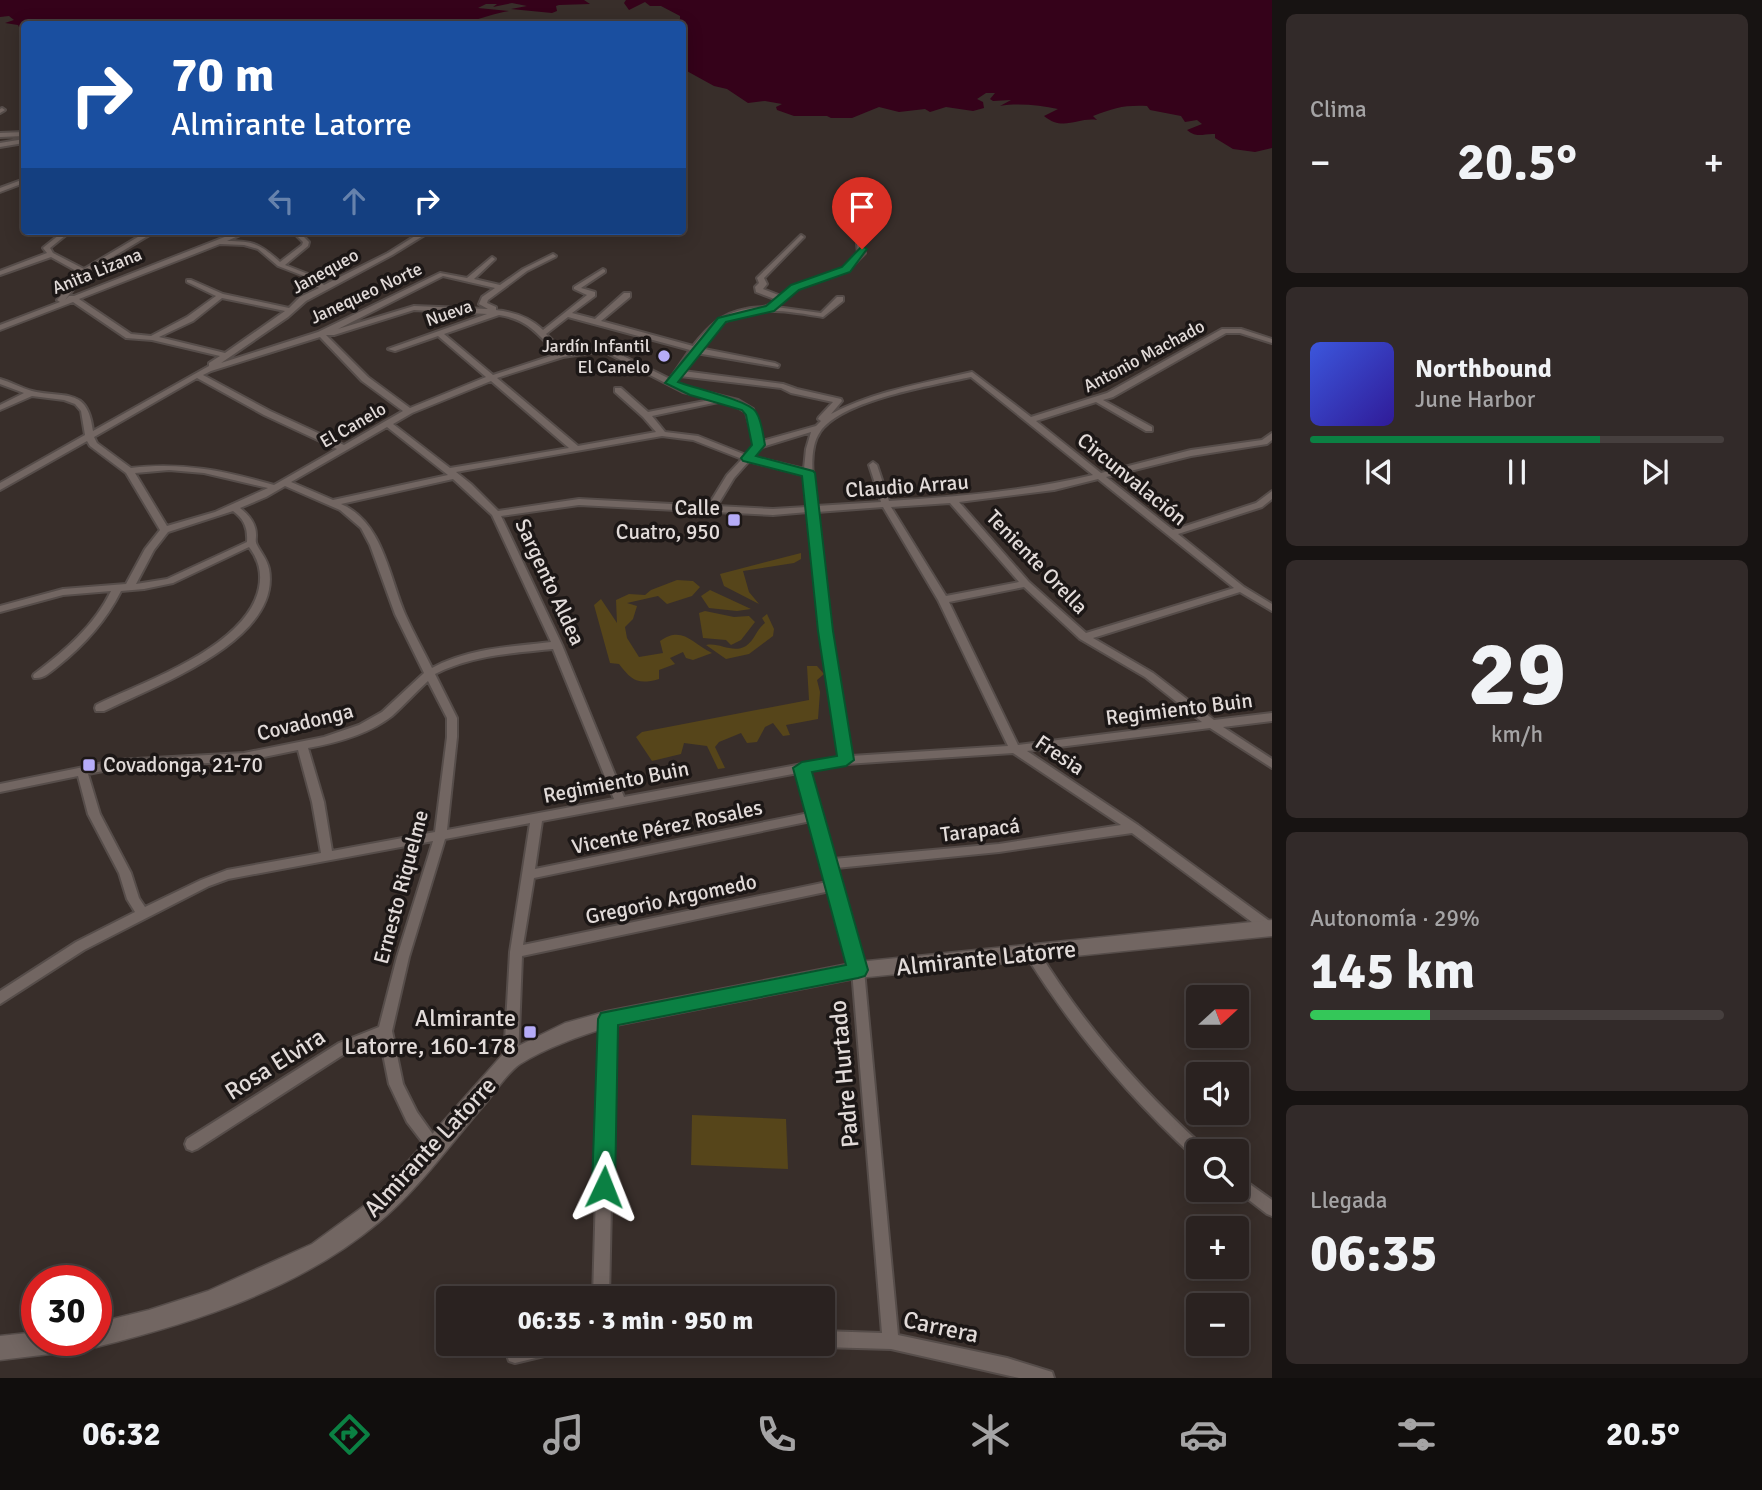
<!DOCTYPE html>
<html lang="es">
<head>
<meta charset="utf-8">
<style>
	body { margin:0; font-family:Signika,sans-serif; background:#322a29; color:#f1f3f6; height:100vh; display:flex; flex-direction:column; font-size:26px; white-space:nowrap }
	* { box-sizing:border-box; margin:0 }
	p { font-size:23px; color:#a5a4a5 }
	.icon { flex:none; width:38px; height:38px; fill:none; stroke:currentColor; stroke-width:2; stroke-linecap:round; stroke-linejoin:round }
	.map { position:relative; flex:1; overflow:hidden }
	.sheet { display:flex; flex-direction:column; gap:14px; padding:14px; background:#171312; width:490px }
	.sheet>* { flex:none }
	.top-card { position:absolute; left:21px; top:21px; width:665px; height:214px; border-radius:7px; box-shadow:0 4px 18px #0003,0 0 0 2px #463f3e; background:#1a4fa0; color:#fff; overflow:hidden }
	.needle { width:46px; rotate:69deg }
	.buttons { position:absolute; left:1186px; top:985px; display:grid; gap:14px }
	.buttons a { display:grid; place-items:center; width:63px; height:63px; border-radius:7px; background:#2a2220; box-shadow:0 4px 18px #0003,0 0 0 2px #463f3e; font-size:35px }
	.speed { position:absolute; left:21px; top:1265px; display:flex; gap:14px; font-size:35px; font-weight:700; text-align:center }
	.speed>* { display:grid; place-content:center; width:91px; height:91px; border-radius:50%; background:#2a2220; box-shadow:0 4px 18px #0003,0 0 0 2px #463f3e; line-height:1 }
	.speed .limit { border:10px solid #d22; background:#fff; color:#111 }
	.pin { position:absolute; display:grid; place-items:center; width:60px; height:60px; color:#fff; margin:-72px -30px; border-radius:50% 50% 50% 0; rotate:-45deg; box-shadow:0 0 7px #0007 }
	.pin .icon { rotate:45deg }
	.me { position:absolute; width:77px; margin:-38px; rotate:2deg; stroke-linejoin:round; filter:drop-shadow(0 0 5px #0008) }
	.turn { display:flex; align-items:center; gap:24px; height:147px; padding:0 35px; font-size:32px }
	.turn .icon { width:91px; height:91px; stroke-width:2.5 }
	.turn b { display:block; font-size:49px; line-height:60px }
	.lanes { display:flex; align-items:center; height:66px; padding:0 35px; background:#0003; justify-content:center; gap:35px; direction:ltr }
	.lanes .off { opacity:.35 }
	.big { font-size:52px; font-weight:700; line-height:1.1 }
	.sheet .card { flex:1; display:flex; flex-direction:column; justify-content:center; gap:10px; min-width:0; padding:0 24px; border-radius:10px; background:#322a29 }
	.sheet .dial { align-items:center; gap:0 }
	.dial b { font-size:91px; line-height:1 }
	.song { display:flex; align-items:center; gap:21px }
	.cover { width:84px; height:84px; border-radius:10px; background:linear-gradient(135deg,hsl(230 70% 55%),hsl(250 70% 35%)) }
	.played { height:7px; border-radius:4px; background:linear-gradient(90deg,#0b8043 70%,#463f3e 70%) }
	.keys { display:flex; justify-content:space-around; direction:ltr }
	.heat { display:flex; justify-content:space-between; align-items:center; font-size:38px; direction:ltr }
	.charge { height:10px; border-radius:5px; background:linear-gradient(90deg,#34c759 29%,#463f3e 0) }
	.trip { position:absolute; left:436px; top:1286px; width:399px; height:70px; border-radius:7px; background:#2a2220; box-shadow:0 4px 18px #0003,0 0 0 2px #463f3e; font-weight:700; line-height:70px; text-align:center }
	.dock { display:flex; height:112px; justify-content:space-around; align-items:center; background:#110e0d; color:#a5a4a5 }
	.dock .icon { width:49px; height:49px }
	.dock .active { color:#0b8043 }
	.dock b { font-size:32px; color:#f1f3f6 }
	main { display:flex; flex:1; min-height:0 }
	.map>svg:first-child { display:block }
	.green { fill:#56451a }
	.water { fill:#35021a }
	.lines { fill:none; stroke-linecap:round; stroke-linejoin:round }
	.street-casing { stroke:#564d4a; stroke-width:4 }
	.secondary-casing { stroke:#564d4a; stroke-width:3 }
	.street { fill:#726662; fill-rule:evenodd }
	.secondary { fill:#726662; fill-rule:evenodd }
	.route { fill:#0b8043; stroke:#07532c; stroke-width:2 }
	.poi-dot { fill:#b6acf8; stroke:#1c1716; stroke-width:2.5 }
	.labels { text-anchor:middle; stroke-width:7; stroke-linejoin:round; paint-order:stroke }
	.far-street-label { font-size:18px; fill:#e2dbd9; stroke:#1c1716 }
	.far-poi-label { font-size:18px; fill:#e2dbd9; stroke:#1c1716; text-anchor:end }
	.street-label { font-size:21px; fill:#e2dbd9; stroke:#1c1716 }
	.poi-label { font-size:21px; fill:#e2dbd9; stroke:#1c1716; text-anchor:end }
	.near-street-label { font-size:24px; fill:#e2dbd9; stroke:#1c1716 }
	.near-poi-label { font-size:24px; fill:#e2dbd9; stroke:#1c1716; text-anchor:end }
</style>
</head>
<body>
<main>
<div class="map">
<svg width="1272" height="1378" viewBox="0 0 1272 1378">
	<rect width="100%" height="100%" fill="#382e2a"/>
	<!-- green -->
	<path class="green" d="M801,553V559L794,563L743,571L749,592L759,604L724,586L720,574Z
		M677,580L693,581L700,587L692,596L667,604L658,596L627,603L637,606L633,619L625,627L627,638L639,657L663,653L660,641C682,625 692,643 712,653L693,660L686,658L683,652L670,658L675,664L659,670V679C638,685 632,681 619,664L610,663L594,605L601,599L617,623L616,600L629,594L645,595L651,590Z
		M710,590L751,609L737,611L709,608L701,596Z
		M705,611L734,617L749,616L755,622L741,640L731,645L726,640L703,638L699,613Z
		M767,614L774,629L773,636L749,654L726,659L706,645C720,642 732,654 746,646C755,640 756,630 765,623L762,618Z
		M807,666H817L824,674L817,680L820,692L818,719L786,725L790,735L783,736L773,723L765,727L757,742L747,743L741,733L719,742L715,747L725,768L718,769L707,746L684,743L681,754L652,761L636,737L642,732L809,700Z
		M692,1115L786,1119L788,1169L691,1165Z"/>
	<!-- water -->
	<path class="water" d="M0,0H584L590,4L559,5L556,6L557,11L552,13L511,9L527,6L512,3L493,7L497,4H486L478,8L509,11C494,13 483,19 467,21C448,24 425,13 407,24H161L164,21L162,20L143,23L151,20L149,19C132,24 111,26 98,19L83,24H52L57,23L58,19L19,27L18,25L5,23L14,20L9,16L0,17Z
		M626,0H1272V148L1255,152L1233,149L1215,138V134C1204,133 1197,139 1187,130L1202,124L1197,120L1185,122L1181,116L1150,110L1147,106C1124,105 1114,108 1093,116L1097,120C1078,117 1063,132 1044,116L1058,109C1040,105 1017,103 1000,106L1011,100L993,101L990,99L995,93H986L977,99L983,102L984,108L973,111L946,107L930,112L925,109L899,112L879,107L852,118H831L827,116H794L777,110L776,107L782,104L765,101L748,103L727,89L714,86L685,70L683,68L682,24L663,22L680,19V16L661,6H650L645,2L629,10L624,3Z"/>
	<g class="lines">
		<defs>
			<path id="street" d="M0,109L2,108L5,110L0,113Z
				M24,132V136L0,137V133Z
				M24,139V143L0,147V143Z
				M24,179V183L0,192V188Z
				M64,231H71L50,248L53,253L84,269L148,231H156L86,273L65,300L69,296H74L240,231H249L227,241C254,241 260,244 280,262L302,245L303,242L297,236L302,235L309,242L308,246L285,265L308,274L324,285L388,253L423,231H431L392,255L306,301L288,317L221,363L318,332L440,273L467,278L492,257L495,259L494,260L474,279L500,285L523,269L553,254L556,256L555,257L527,271L488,300L487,303L496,307V310C513,312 530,317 543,330L587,295L574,289V287L603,269L605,270V272L581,288L595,292V296L572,313L595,319L624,293H630V297L601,321L693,346C708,327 722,313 746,309C761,306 764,310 777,300L756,292L755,287L759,283L757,278L801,235L804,237L803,238L764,278L767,284L763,289L781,296L793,287L844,268L858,253L857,244H861L865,253L848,270L797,289L776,307L821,313L837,297H843V301L823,317C793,312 754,304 726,321C715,327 707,338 699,348L775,363L779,365L778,367L696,353L683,371L783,384L797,389L841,399L842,401L831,414C875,391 924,383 972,372L1031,417L1107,393L1222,329H1241L1272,339V343L1240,333H1226L1113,397L1103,400L1152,427V431H1146L1096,402L1036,421L1101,473L1191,450L1262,440L1272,433V440L1267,444L1191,456L1106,477L1173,530L1256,503L1272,491V499L1262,507L1178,534L1244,587L1272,604V611L1240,592L1093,638L1153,673L1214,720L1272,713V721L1223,727L1272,759V768L1210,728L1027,751L1138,825L1272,923V935L1268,934L1132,833L999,852L836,868L864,970L898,1335L1007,1358L1052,1372L1054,1378H1019L891,1349L822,1347L816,1345L822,1344V1331L882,1333L852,970L830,891L522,956L518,1059L516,1063L511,1065L506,1063L504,1059L510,952L530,823L445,839L409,957L392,1031L403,1084L417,1112L442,1147L440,1152L435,1154L430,1152L407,1122L389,1084L380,1039L349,1051L197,1149L192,1151L187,1149L185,1144L187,1139L339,1043L379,1027L397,957L433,841L228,879L209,886L84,950L0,1004V991L76,942L135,912L127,899L119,873L88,814L78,776L0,792V784L118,760L244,753L324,737L359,725L382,712L424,673L395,614L370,545L361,528L340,510L285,486L266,497L240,508C249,515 256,523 256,535C256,540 255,541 257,545C261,553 267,559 269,569C282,641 154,686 104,711H96L95,708L96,705C145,681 247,647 259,588C262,573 259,560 249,547L173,583L144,589L121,591C106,621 84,645 58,666C50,672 44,679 34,678L33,676L34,674C65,651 94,626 111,591L63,595L0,612V606L63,589L126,584L145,549L160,530L126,473L90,446L87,441L0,490V483L85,435L81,411L75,404L64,400L32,396L0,410V405L24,393L0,384V379C11,382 21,388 32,391C64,399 88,386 93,431L209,366V363L220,356L152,340L126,338L73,302L0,330V325L60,302L57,300L80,273L51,257L0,275V271L47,253L43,248L44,247ZM220,244L244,245L258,249L278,266L304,276L319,288L300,297L289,308L223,294L191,280H187V282L216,296L187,317L151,336L131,334L79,299ZM443,276L495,288L482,297L479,304L488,309L414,306L338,329ZM222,298L285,311L225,353L159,337L193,321ZM414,310L487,314L388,349L395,351L438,336L486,377L410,408L368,377L326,335H334ZM499,315C527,319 538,334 557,354L493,375L444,334ZM568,317L690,350L670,379L609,349L596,348L564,352L546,334ZM320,337L362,381L403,411L344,445L270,411L203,375L211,371ZM596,352L607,353L683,392L715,399L648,412L621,388H615V392L643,417L656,432L578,446L497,378L563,357ZM680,376L781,388L791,393L833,402L819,417L818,419L821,421L816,426L762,441L753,409L738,400L689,388L676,382ZM971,377L1093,475C1026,491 958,497 889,501L877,465L873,462L869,465L881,502L816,506C814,486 807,450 820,432C841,400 934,385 971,377ZM197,378L264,415L337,449L274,485C225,471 183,462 131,468L97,443L94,437ZM491,381L569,448L450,468L393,424L412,413ZM723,401L732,404L746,412L755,445L746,455L698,436L665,432L652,416ZM387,427L448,475L333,500L291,482ZM811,432L806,449L804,469L753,457L762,447ZM662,436L693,440L742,459L727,475L708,506L579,499L498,511L471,484L456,472ZM749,461L804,475L807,507L773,509L717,506L734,478ZM169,470L204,473L268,488L215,512L167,526L135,473ZM453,479L492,515L551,642C510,647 469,648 432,668C423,650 413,632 405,614C389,577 383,522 341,504ZM1098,479L1234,588L1086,633L1029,582L959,502L1054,490ZM950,503L1019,582L946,596L891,507ZM579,505L773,515L808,512L820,631L840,757L624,797L562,645L501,516ZM883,507L938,600L1008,746L851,756L830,631L817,512ZM233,511C244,519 248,528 247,542L167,579L136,584L154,550L168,532ZM1024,587L1080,639L1145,677L1202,722L1018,745L949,602ZM553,649L614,799L447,830L457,737V718L435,674C472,655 513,653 553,649ZM428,681L447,718V737L435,832L332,851L324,802L308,748C336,743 369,734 392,716C404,705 416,692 428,681ZM298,750L312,802L321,853L227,870L201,880L145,907L139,898L131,873L100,814L88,774L118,768L244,761ZM1013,753L1121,825L999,844L833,859L808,771L846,764ZM798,773L809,813L535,869L542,821ZM811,821L827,882L523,945L534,878Z
				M1032,948L1037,949C1083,1024 1139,1088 1204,1147L1206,1152H1199V1159L1194,1157C1129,1097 1074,1032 1027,957L1026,953L1027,949Z
				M608,1013L613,1015L615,1019L609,1298H593L601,1019L603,1015Z
				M1237,1175L1272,1200V1216L1267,1214L1236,1190H1237Z
				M527,1344H569L567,1350L561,1352L515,1363L509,1361L507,1355L509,1349Z"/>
			<path id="secondary" d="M1272,920V936L858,978L608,1027C578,1037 547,1047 520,1064C507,1073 496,1091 485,1104C451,1143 419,1189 379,1222C299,1289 196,1322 96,1347L86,1340H96V1323L149,1310L208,1291L312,1244L364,1206L387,1185L504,1053L565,1023L608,1011L858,962Z
				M37,1332V1340H79L76,1349L67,1352L0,1360V1336Z"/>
		</defs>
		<!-- street casing -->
		<use href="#street" class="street-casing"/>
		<!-- secondary casing -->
		<use href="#secondary" class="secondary-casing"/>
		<!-- street -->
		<use href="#street" class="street"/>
		<!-- secondary -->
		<use href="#secondary" class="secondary"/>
	</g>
	<!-- route -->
	<path class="route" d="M862,246L867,249L850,272L799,290L774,311L726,322L678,382C694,388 750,401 756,412C762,421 763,435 765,445L756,456L813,471L815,473L833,631L854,760L846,766L812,772L868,970L865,976L858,978L618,1025L615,1187L611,1194L604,1197L596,1194L592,1187L598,1019L601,1013L846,965L793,768L802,762L837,756L818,631L802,476L743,461L741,458L752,445L746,415L742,410L690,395L665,383L718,318L766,306L791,285L842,267Z"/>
	<!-- markers -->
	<g class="poi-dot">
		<circle cx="664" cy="356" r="7"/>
		<rect x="727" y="513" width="14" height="14" rx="3.5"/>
		<rect x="82" y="758" width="14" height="14" rx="3.5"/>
		<rect x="523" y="1025" width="14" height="14" rx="3.5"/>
	</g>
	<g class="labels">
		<!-- far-street labels -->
		<g class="far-street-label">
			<text transform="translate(97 271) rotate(-22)" y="6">Anita Lizana</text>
			<text transform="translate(325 271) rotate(-29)" y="6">Janequeo</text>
			<text transform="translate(366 293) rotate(-25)" y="6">Janequeo Norte</text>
			<text transform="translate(449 313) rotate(-19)" y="6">Nueva</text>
			<text transform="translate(1144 356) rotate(-28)" y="6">Antonio Machado</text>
			<text transform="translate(353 425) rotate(-30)" y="6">El Canelo</text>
		</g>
		<!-- far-poi labels -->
		<g class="far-poi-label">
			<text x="650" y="352">Jardín Infantil<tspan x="650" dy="21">El Canelo</tspan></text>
		</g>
		<!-- street labels -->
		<g class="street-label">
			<text transform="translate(1132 479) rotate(39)" y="7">Circunvalación</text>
			<text transform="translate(907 486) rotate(-4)" y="7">Claudio Arrau</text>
			<text transform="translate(1037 562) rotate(46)" y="7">Teniente Orella</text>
			<text transform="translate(550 582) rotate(65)" y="7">Sargento Aldea</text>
			<text transform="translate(1179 709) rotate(-7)" y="7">Regimiento Buin</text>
			<text transform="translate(305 722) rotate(-14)" y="7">Covadonga</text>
			<text transform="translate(1060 755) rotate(34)" y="7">Fresia</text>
			<text transform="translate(616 782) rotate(-11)" y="7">Regimiento Buin</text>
			<text transform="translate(667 827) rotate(-12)" y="7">Vicente Pérez Rosales</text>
			<text transform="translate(980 830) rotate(-7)" y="7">Tarapacá</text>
			<text transform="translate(401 887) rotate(-75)" y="7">Ernesto Riquelme</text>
			<text transform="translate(671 899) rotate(-12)" y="7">Gregorio Argomedo</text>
		</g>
		<!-- poi labels -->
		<g class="poi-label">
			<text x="720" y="515">Calle<tspan x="720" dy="24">Cuatro, 950</tspan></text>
			<text x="103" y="772" text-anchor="start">Covadonga, 21-70</text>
		</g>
		<!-- near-street labels -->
		<g class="near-street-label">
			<text transform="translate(986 958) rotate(-6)" y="8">Almirante Latorre</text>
			<text transform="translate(275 1064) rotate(-32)" y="8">Rosa Elvira</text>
			<text transform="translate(844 1074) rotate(-95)" y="8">Padre Hurtado</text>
			<text transform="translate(430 1147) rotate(-47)" y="8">Almirante Latorre</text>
			<text transform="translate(941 1327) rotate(12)" y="8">Carrera</text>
		</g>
		<!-- near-poi labels -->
		<g class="near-poi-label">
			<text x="516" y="1026">Almirante<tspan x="516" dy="28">Latorre, 160-178</tspan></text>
		</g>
	</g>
</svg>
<div class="buttons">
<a><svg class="needle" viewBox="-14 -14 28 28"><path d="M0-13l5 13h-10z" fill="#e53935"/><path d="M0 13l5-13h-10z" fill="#a5a4a5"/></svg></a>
<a><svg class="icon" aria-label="sound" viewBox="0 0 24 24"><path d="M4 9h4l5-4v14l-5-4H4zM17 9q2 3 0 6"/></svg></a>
<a><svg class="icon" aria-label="search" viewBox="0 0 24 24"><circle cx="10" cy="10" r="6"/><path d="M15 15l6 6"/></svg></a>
<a>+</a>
<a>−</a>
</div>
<div class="speed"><div class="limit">30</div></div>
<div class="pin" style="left:862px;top:249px;background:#d93025"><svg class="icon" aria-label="arrive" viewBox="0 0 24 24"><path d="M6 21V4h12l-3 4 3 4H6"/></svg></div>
<svg class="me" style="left:604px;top:1187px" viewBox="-20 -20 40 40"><path d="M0-17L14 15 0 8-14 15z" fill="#0b8043" stroke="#fff" stroke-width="4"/></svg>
<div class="trip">06:35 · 3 min · 950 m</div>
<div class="top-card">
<div class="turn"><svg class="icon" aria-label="right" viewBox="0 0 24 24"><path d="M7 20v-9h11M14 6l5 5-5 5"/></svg><div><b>70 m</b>Almirante Latorre</div></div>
<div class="lanes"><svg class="icon off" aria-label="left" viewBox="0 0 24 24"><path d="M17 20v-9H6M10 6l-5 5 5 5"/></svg><svg class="icon off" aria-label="ahead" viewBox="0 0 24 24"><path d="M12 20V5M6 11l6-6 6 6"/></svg><svg class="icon" aria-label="right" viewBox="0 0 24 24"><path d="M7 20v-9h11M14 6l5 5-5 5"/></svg></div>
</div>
</div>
<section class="sheet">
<div class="card"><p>Clima</p>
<div class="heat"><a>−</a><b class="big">20.5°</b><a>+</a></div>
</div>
<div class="card">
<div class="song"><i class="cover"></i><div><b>Northbound</b><p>June Harbor</p></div></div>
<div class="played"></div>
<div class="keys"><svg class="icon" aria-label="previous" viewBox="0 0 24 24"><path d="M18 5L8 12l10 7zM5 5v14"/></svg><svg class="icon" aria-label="pause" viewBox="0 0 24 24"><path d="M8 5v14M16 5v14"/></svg><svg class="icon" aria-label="next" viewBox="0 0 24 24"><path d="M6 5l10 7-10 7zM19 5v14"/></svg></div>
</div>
<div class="card dial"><b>29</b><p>km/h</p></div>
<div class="card"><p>Autonomía · 29%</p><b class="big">145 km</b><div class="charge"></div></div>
<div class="card"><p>Llegada</p><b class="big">06:35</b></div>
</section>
</main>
<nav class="dock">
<b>06:32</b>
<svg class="icon active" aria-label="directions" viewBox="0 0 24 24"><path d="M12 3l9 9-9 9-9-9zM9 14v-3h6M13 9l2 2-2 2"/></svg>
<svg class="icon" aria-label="music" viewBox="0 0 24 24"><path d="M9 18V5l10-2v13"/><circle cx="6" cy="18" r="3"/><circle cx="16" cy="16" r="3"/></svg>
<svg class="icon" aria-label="phone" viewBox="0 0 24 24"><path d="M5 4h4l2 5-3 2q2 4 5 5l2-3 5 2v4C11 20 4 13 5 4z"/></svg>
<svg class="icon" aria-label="climate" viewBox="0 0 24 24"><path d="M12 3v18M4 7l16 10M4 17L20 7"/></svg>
<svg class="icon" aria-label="car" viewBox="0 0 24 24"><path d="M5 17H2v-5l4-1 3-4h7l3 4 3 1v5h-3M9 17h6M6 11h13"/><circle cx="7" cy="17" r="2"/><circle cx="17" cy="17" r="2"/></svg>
<svg class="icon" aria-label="filters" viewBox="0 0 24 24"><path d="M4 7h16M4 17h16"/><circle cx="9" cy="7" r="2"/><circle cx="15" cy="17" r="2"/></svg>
<b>20.5°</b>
</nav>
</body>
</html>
